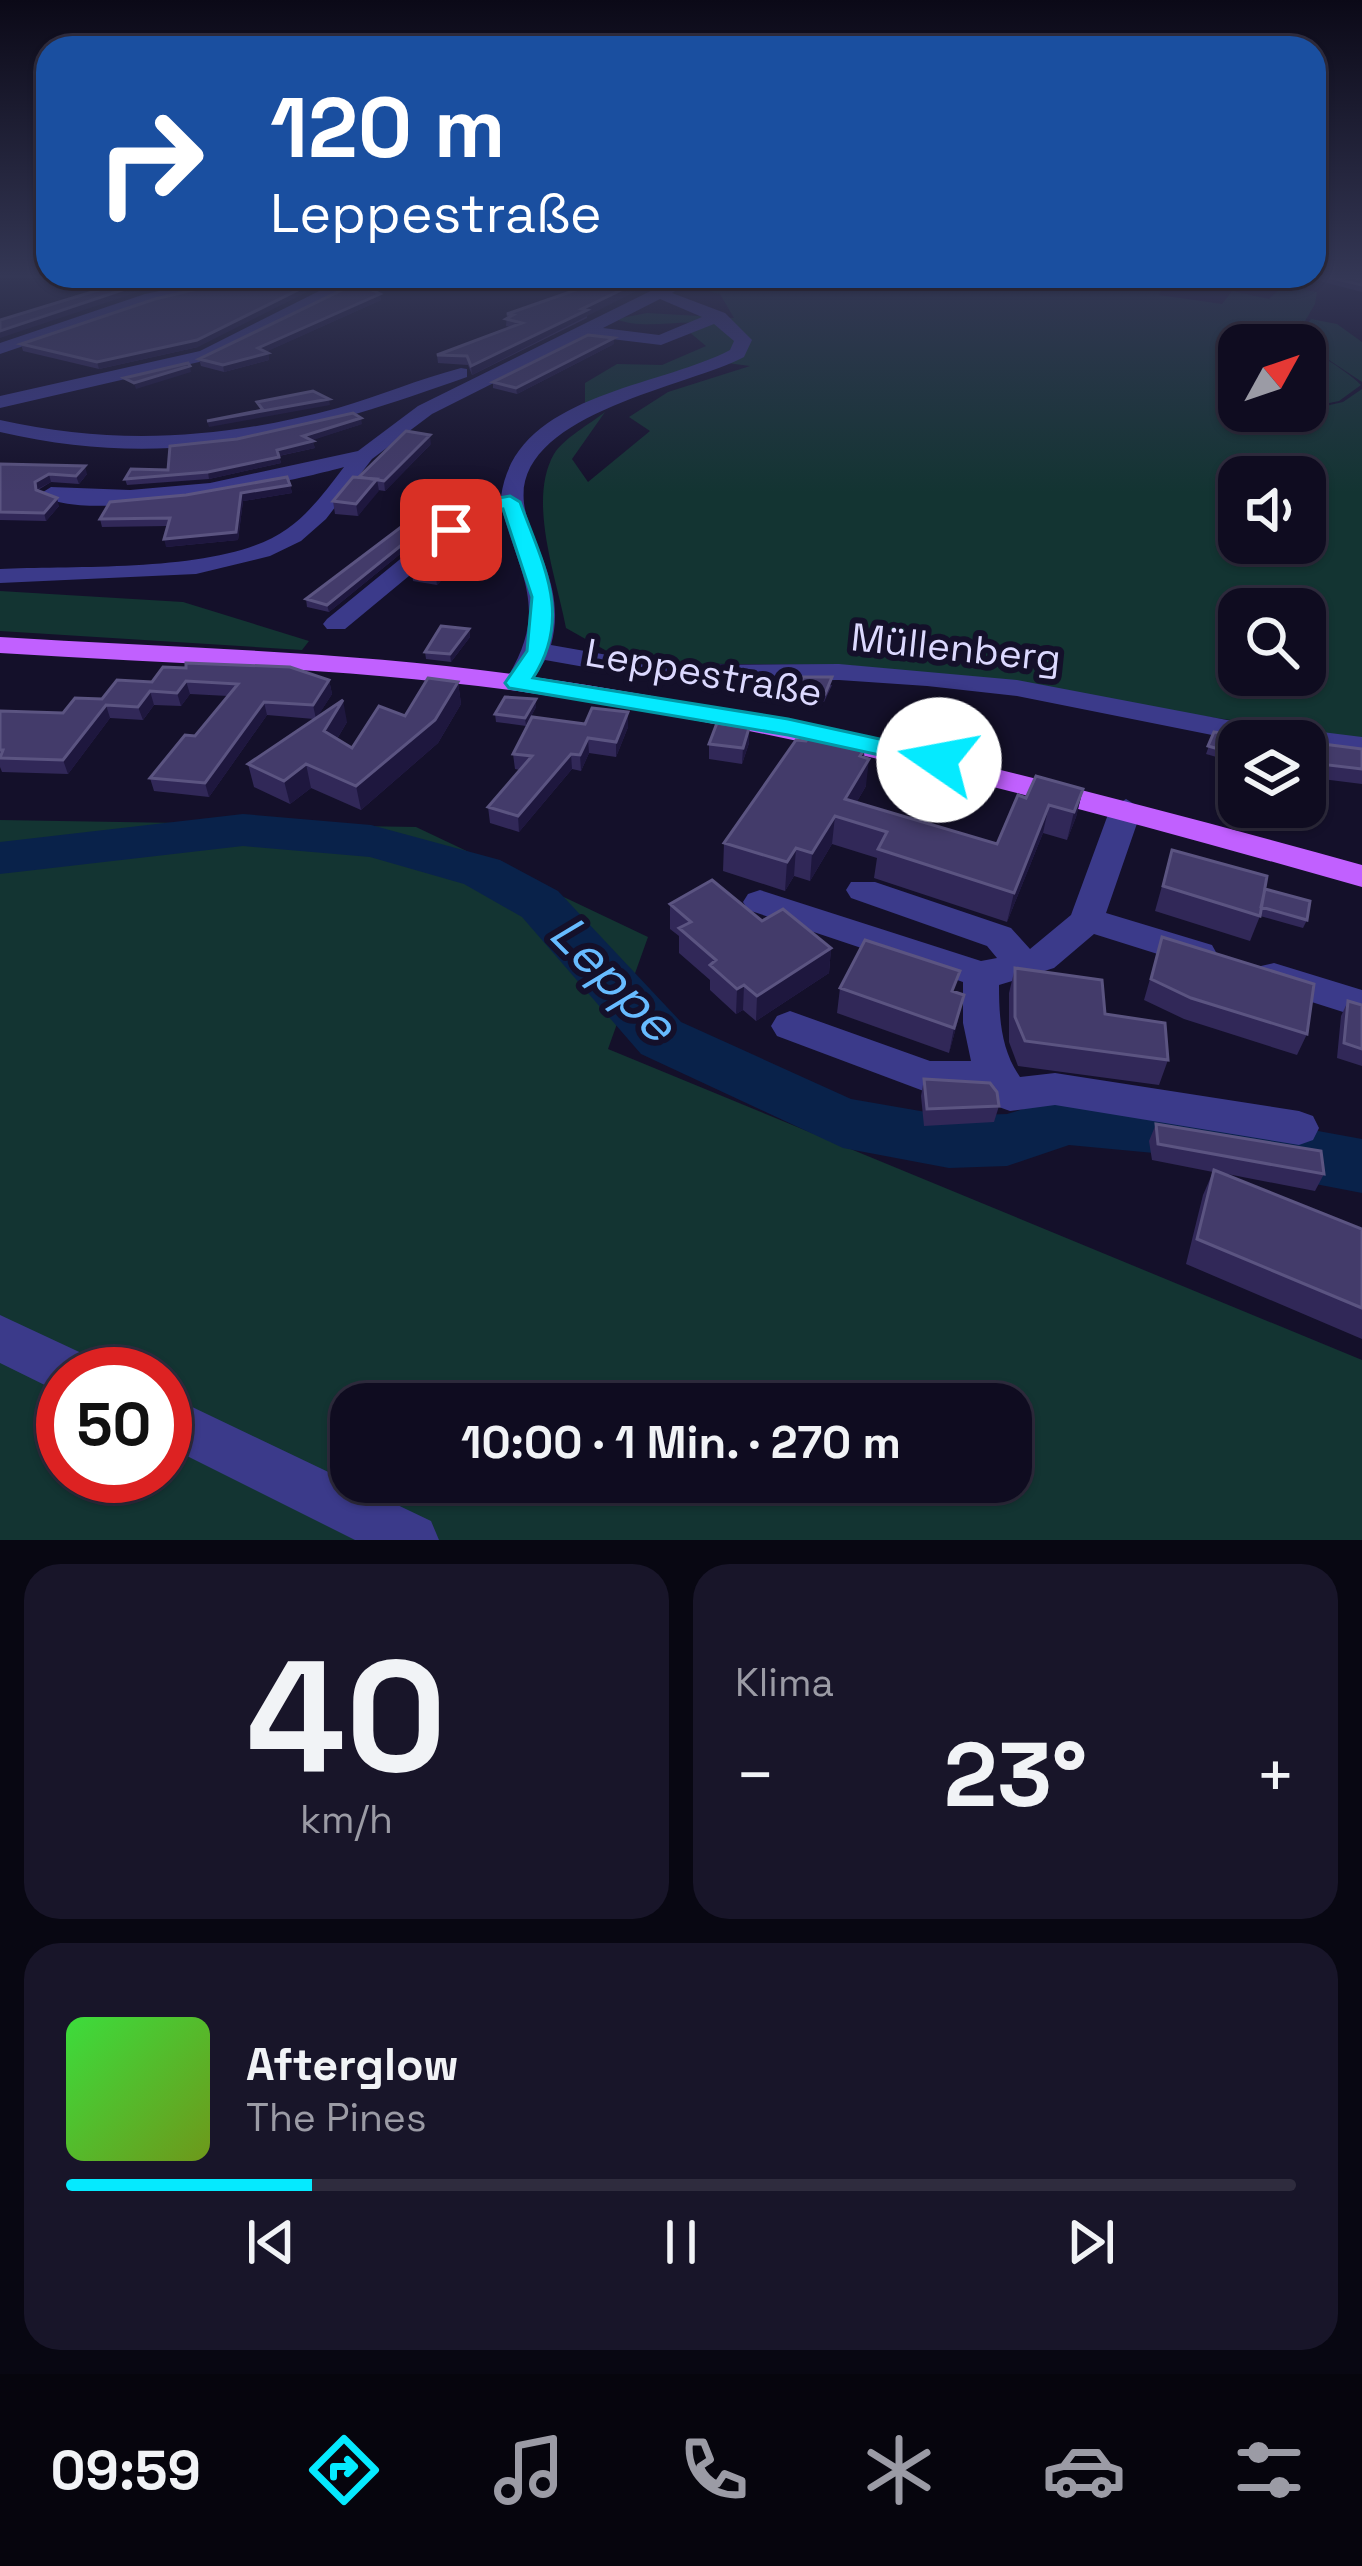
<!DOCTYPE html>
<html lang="de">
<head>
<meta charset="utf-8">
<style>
	body { margin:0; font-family:"Space Grotesk",sans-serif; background:#181529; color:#f1f3f6; height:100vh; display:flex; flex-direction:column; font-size:45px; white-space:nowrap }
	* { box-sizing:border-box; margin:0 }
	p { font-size:39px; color:#9b9ba5 }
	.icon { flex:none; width:66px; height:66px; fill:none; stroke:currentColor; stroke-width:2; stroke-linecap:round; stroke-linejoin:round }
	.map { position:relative; height:1540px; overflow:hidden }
	.side { display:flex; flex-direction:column; gap:24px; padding:24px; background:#080712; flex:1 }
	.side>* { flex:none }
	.hud { position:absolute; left:36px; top:36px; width:1290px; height:252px; border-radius:36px; box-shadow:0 3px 9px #0004,0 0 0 3px #2f2c3e; background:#1a4fa0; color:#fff; overflow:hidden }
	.needle { width:78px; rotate:50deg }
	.buttons { position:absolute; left:1218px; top:324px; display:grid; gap:24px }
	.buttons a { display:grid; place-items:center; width:108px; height:108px; border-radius:24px; background:#0f0c20; box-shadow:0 3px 9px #0004,0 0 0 3px #2f2c3e; font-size:60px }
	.speed { position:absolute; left:36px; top:1347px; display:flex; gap:24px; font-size:60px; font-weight:700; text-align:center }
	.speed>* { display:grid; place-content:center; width:156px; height:156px; border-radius:50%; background:#0f0c20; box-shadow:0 3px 9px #0004,0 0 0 3px #2f2c3e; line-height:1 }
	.speed .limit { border:18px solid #d22; background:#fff; color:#111 }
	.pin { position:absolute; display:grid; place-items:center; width:102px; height:102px; color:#fff; margin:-51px; border-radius:24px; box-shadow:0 6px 18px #0006 }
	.me { position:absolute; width:132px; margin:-66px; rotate:282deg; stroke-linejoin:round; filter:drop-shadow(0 0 9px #0008) }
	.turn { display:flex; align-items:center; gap:42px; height:252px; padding:0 36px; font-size:54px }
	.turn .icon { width:156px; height:156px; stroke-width:2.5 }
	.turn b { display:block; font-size:84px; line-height:102px }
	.big { font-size:90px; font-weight:800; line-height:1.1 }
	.side .widget { flex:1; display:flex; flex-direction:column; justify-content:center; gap:18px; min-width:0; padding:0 42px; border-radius:36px; background:#181529 }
	.side .dial { align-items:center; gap:0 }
	.dial b { font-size:156px; line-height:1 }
	.song { display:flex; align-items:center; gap:36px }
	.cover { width:144px; height:144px; border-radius:18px; background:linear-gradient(135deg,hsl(120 70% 55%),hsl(80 70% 35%)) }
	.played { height:12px; border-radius:6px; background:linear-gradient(90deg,#05eaff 20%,#2f2c3e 20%) }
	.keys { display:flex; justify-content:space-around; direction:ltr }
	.heat { display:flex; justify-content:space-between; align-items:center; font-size:66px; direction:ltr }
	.side .tiles { flex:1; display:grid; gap:24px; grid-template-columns:1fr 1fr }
	.widget:last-child { grid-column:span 2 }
	.trip { position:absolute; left:330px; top:1383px; width:702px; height:120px; border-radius:36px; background:#0f0c20; box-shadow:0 3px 9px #0004,0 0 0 3px #2f2c3e; font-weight:800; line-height:120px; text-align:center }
	.menu { display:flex; height:192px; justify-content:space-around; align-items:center; background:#06050d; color:#9b9ba5 }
	.menu .icon { width:84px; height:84px }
	.menu .current { color:#05eaff }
	.menu b { font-size:54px; color:#f1f3f6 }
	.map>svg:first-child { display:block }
	.green { fill:#133432; fill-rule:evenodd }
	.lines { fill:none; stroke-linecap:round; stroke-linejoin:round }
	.river { fill:#09224a; fill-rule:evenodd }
	.minor { fill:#3b3a8a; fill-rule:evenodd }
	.major { fill:#c160ff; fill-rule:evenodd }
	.wall { fill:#312858 }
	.shaded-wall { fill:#1e173e }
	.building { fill:#433b6a; stroke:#5b5481; stroke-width:3 }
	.route { fill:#05eaff; stroke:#0398a6; stroke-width:3 }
	.labels { text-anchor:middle; stroke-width:12; stroke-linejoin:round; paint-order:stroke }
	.street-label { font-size:39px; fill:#dcd9ff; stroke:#14102a }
	.near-water-label { font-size:51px; font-style:italic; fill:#67bbff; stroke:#14102a }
</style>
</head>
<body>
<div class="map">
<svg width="1362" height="1540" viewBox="0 0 1362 1540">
	<rect width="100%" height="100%" fill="#14102a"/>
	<!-- green -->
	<path class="green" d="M693,277H1168L1159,295L1222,304L1232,291L1269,299L1283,286L1317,292L1315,304L1298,333C1314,356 1341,365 1361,385L1339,401L1305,408V345H1239L1238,407L1263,413L1293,411L1281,416L1343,402L1362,389V739L847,665L628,663L566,628C557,579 527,501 554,454C564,438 590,424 605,412L572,459L588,482L650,431L629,417L668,392L750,366L712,361L585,405V383L617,364L662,365L706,346L688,331L704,323C675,320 642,330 616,319L647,313L734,318L720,294L679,283ZM1239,477H1305V543H1239ZM1239,609H1305V675H1239Z
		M1311,319L1337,324L1362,342V382L1311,348L1301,333Z
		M0,591L183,602L309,641L302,650L0,631Z
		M0,820L416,827L648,937L608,1049L1362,1360V1540H0ZM63,1374H165V1476H63ZM351,1404H1011V1482H351Z"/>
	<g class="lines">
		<!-- river -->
		<path class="river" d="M243,814L371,825L500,860L558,891L681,1022L851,1099L949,1116L1007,1114L1069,1095L1154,1101L1362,1139V1193L1154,1153L1069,1145L1007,1166L949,1168L843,1148L641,1054L522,917L464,884L370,857L243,846L0,874V842Z"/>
		<!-- minor -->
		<path class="minor" d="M226,277H256L155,301L0,354V343L145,294Z
			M347,277H372L212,359L0,408V396L200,351Z
			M679,277H698L672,293L725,313L752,340L744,357C684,389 492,417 528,520C543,563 564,597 551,645L664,665L839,664L1017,680L1227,720L1362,737V755L1305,748V741L1227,738L1017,696L927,686L839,680L664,681L545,660L528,689H508L504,683C550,611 522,581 502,510L485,513L345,629H327L323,624L327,619L470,502L501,497C514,394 658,388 730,350L734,341L714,324L661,345L587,336L432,414L372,459L326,519L301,541L270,556L196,574L0,583V569C77,565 225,574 287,529C310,513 327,489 344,467C291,482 81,527 40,494L51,487L130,490L210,483L358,451L418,406ZM660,299L702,317L659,335L603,328Z
			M461,368L467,369V377C304,435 173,472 0,432V420C116,446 223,439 338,408C379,396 419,379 461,368Z
			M1126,799L1142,809L1106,913L1212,945L1217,954L1212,963L1199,967L1094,934L1054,968L999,985C999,1018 1001,1050 1020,1077L1055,1073L1299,1111L1313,1116L1319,1128L1313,1140L1299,1145L1055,1105L1010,1111L996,1106L987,1093H929L777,1036L771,1026L777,1016L790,1011L930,1061H971L963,1023V982L748,910L743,902L748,894L760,890L981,961L997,958L987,946L851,898L846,890L851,882H875L1011,928L1030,949L1071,915L1110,809Z
			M1274,963L1362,990V1018L1261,986L1256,976L1261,966Z
			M0,1315L90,1357L97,1374H63V1394L0,1363Z
			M165,1394L431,1521L439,1540H355L165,1445Z"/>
		<!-- major -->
		<path class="major" d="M0,637C176,648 353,651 527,676C810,717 1087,789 1362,865V887C1086,809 809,732 524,692C351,668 175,664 0,653Z"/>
	</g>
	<!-- wall -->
	<path class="wall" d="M369,277H423L379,293L381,300L265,352L268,353L269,360L224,372L201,366L199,359Z
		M613,277H654L650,279V284L587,315V318L472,375L468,365L438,363L437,355L510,327L506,326L507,314Z
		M1304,277H1351L1362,280V292Z
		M21,344L198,347L99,369L23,351Z
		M614,344L517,394L493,388V382Z
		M362,424L311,440L315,448L279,456L281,463L209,479L127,485L125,479L168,470L237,439Z
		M431,444L385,491L378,490L358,516L335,514L333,501Z
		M0,464L87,474L79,484L51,482L38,490L59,506L46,521L0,520Z
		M290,485L292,493L243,501L238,540L166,547L168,526L102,527L100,519Z
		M415,542L329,612L307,607L306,599Z
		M476,544L437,585L413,581L412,574Z
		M469,629L470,637L451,662L426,659L425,652Z
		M329,680L332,694L317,717L347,722L337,739L352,748L458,682L461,704L438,743L361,810L311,788L290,804L254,787L248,764L314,719L267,715L209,797L154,791L150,778L195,736L228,696L190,694L181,706L154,705L143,720L110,718L68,774L2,772L0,767V711L63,713L152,682Z
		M832,685L824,702L797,696L798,689Z
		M536,699V707L526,726L496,722L495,714Z
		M628,727L616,757L589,753L581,771L572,769L519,832L490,823L488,807L520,770L515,769L513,754Z
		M1214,732L1236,735L1227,760L1206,754Z
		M749,743L742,764L709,759V744Z
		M1323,744L1362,749V784L1322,779L1317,758Z
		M864,750L866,786L856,803L997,844L1026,798L1083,789L1076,817L1067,840L1043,833L1007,922L874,878L877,858L832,844L810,881L794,876L785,891L723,871L724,843Z
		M1172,850L1265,889L1307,920L1303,928L1260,916L1250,941L1155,911Z
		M670,904L762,921L831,948L829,973L756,1021L743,1010L736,1014L710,990V980L679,953V936L670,929Z
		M1162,937L1307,1034L1297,1055L1184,1019L1144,1000Z
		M1015,968L1105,1014L1168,1060L1159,1085L1018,1066L1009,1042V993Z
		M840,988L956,992L958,1020L949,1053L837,1013Z
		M1348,1001L1362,1005V1066L1337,1058L1341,1016Z
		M924,1079L999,1106L994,1122L924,1126L921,1096Z
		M1156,1124L1324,1174L1315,1191L1222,1173L1362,1229V1339L1186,1264L1203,1195L1213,1172L1152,1160L1149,1141Z"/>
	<!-- shaded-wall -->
	<path class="shaded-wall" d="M173,277H203L144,290L0,338V331L143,283Z
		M324,277H337L198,347L99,369L97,362Z
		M404,277H423L373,296L372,290Z
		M648,277H654L650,279V284L472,375L471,366Z
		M380,294L381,300L259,355L258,348Z
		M614,338V344L517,394L516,388Z
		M268,353L269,360L224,372L223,365Z
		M190,366L191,372L136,389L134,383Z
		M329,399L330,405L209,427L207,421Z
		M361,418L362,424L304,443L303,436Z
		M430,435L431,444L385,491L384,481Z
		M313,441L315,448L278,456L277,450Z
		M279,457L281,463L209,479L208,472Z
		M85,466L87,474L79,484L76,476Z
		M49,474L51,482L36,490L35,482Z
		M377,479L379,491L358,516L356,504Z
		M290,485L292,493L243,501L238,540L166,547L164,539L241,493Z
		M57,498L59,506L46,521L44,513Z
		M414,535L415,542L329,612L327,605Z
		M475,537L476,544L437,585L436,578Z
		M469,629L470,637L451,662L450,654Z
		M329,680L332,694L316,719L313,705Z
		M186,681L190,694L181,706L177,693Z
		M458,682L461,704L438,743L361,810L356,786Z
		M150,691L154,705L143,720L138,707Z
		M536,699V707L526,726L525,718Z
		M343,700L347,722L328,754L324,731Z
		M264,702L267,715L209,797L205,783Z
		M106,705L110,718L68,774L63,760Z
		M628,712V727L616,757V742Z
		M749,728V743L742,764L743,748Z
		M588,738L589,753L581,771L580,755Z
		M864,750L861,772L869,759L866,786L846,820L845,799Z
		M571,754L572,769L519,832L518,816Z
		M306,764L311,788L290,804L284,781Z
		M1083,789L1076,817L1067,840L1074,812Z
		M1049,805L1043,833L1007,922L1014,893Z
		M835,816L832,844L810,881L812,853Z
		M796,848L794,876L785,891L787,862Z
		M831,948L829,973L756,1021L757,996Z
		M744,985L743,1010L736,1014L737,989Z
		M964,995L958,1020L949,1053L954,1028Z"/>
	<!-- building -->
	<path class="building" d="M141,277H173L143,283L0,331V320Z
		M248,277H324L197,340L97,362L21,344L155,299Z
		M369,277H404L372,290L380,294L258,348L268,353L223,365L199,359Z
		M613,277H648L582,309L587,310L471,366L467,356L437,355L522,323L506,319L513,315L507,314Z
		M1328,277H1351L1362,280V285Z
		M588,335L614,338L516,388L493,382Z
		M188,363L190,366L134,383L124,378Z
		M313,391L329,399L207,421L263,410L257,402Z
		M353,413L361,418L303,436L313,441L277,450L279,457L208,472L125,479L131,469L168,470L170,446L237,439Z
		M406,431L430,435L384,481L359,477Z
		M0,464L85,466L76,476L49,474L35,482L36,490L57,498L44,513L0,512Z
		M287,477L290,485L241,493L236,532L164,539L170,518L100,519L110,502L186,495Z
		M353,477L377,479L356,504L333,501Z
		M405,524L414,535L327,605L306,599Z
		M457,534L475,537L436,578L412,574Z
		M441,626L469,629L450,654L425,652Z
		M186,663L290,667L329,680L313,705L264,702L205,783L150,778L185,735L195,736L238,684L186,681L177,693L150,691L138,707L106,705L63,760L0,758L3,750H0V711L63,713L75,698L102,699L117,680L152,682L163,667L186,668Z
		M803,677H832L825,694L798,689Z
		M428,678L458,682L435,720L356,786L306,764L284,781L248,764L343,700L324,731L352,748L379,706L405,716Z
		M505,697L536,699L525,718L495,714Z
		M592,708L628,712L616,742L588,738L580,755L571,754L518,816L488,807L532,756L513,754L532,717L585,724Z
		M717,723L749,728L743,748L709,744Z
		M1214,732L1236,735L1229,752L1208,746Z
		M810,735L864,750L860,756L869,759L845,799L997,844L1018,795L1026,798L1036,776L1083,789L1074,812L1049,805L1014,893L878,849L887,832L835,816L812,853L796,848L787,862L724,843L796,740L806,741Z
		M1323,744L1362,749V769L1328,765Z
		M1172,850L1267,876L1260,916L1163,886Z
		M712,880L762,921L783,909L831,948L757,996L744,985L737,989L710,965L716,960L679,928L691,922L670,904Z
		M1265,889L1310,901L1307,920L1261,907Z
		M1162,937L1314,984L1307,1034L1191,998L1151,979Z
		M865,940L960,971L952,991L964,995L954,1028L840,988Z
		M1015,968L1102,980L1105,1014L1165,1023L1168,1060L1025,1041L1015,1017Z
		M1348,1001L1362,1005V1049L1344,1043Z
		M924,1079L990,1083L997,1092L999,1106L927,1109Z
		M1156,1124L1321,1151L1324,1174L1158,1144Z
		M1214,1170L1362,1229V1308L1197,1239Z"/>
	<!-- sky -->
	<linearGradient id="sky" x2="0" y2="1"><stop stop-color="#0b0917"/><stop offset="0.56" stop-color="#343755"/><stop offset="1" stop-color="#343755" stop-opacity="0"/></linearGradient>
	<rect width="1362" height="493" fill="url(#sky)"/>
	<!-- route -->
	<path class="route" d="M510,496L520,502C543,565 573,616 533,678L788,719L939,752L953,760L939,768L788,735L509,688L505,683L527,651L532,597L503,509L484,512L458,534L440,530L471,503Z"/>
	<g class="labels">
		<!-- street labels -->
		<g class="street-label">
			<text transform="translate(956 647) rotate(6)" y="14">Müllenberg</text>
			<text transform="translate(704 672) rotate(10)" y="14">Leppestraße</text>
		</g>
		<!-- near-water labels -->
		<g class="near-water-label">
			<text transform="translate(614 978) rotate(45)" y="18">Leppe</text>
		</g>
	</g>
</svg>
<div class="buttons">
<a><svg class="needle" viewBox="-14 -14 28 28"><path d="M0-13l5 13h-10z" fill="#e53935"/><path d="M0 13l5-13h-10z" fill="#9b9ba5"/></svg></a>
<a><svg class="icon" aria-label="sound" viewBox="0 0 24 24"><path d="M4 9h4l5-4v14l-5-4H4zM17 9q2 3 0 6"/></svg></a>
<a><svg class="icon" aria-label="search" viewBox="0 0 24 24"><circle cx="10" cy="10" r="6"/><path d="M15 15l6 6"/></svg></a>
<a><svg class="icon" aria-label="layers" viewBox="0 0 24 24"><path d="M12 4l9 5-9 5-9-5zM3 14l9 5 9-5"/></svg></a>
</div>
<div class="speed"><div class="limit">50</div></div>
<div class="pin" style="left:451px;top:530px;background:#d93025"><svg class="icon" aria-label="arrive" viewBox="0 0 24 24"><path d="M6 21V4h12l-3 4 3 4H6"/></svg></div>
<svg class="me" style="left:939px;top:760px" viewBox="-20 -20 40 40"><circle r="19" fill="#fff"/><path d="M0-13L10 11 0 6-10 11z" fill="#05eaff"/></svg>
<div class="trip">10:00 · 1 Min. · 270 m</div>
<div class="hud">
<div class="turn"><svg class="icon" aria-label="right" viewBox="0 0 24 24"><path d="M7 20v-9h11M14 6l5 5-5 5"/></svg><div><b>120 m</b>Leppestraße</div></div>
</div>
</div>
<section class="side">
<div class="tiles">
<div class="widget dial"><b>40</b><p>km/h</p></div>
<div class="widget"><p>Klima</p>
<div class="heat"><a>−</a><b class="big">23°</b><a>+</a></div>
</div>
<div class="widget">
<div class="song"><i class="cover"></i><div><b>Afterglow</b><p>The Pines</p></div></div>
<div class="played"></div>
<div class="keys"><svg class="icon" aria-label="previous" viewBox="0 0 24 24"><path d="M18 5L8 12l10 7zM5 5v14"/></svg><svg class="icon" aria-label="pause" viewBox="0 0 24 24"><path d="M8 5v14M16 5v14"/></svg><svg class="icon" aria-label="next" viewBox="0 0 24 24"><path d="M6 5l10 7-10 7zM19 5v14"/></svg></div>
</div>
</div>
</section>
<nav class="menu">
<b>09:59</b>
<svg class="icon current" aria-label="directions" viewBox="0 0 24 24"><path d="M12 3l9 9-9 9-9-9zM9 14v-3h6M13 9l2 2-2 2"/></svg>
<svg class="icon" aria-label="music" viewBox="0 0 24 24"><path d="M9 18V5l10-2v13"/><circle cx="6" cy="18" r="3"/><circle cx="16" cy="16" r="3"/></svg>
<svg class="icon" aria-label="phone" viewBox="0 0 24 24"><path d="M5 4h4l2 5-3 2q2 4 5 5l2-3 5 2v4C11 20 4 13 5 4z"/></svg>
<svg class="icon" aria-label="climate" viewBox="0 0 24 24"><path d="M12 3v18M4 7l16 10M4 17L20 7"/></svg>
<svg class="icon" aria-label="car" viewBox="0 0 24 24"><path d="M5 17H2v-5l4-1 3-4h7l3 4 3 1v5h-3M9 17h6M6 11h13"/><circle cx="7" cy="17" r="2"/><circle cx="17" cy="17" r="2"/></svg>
<svg class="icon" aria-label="filters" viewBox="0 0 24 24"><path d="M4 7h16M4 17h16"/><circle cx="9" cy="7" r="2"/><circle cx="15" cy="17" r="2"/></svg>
</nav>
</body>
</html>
